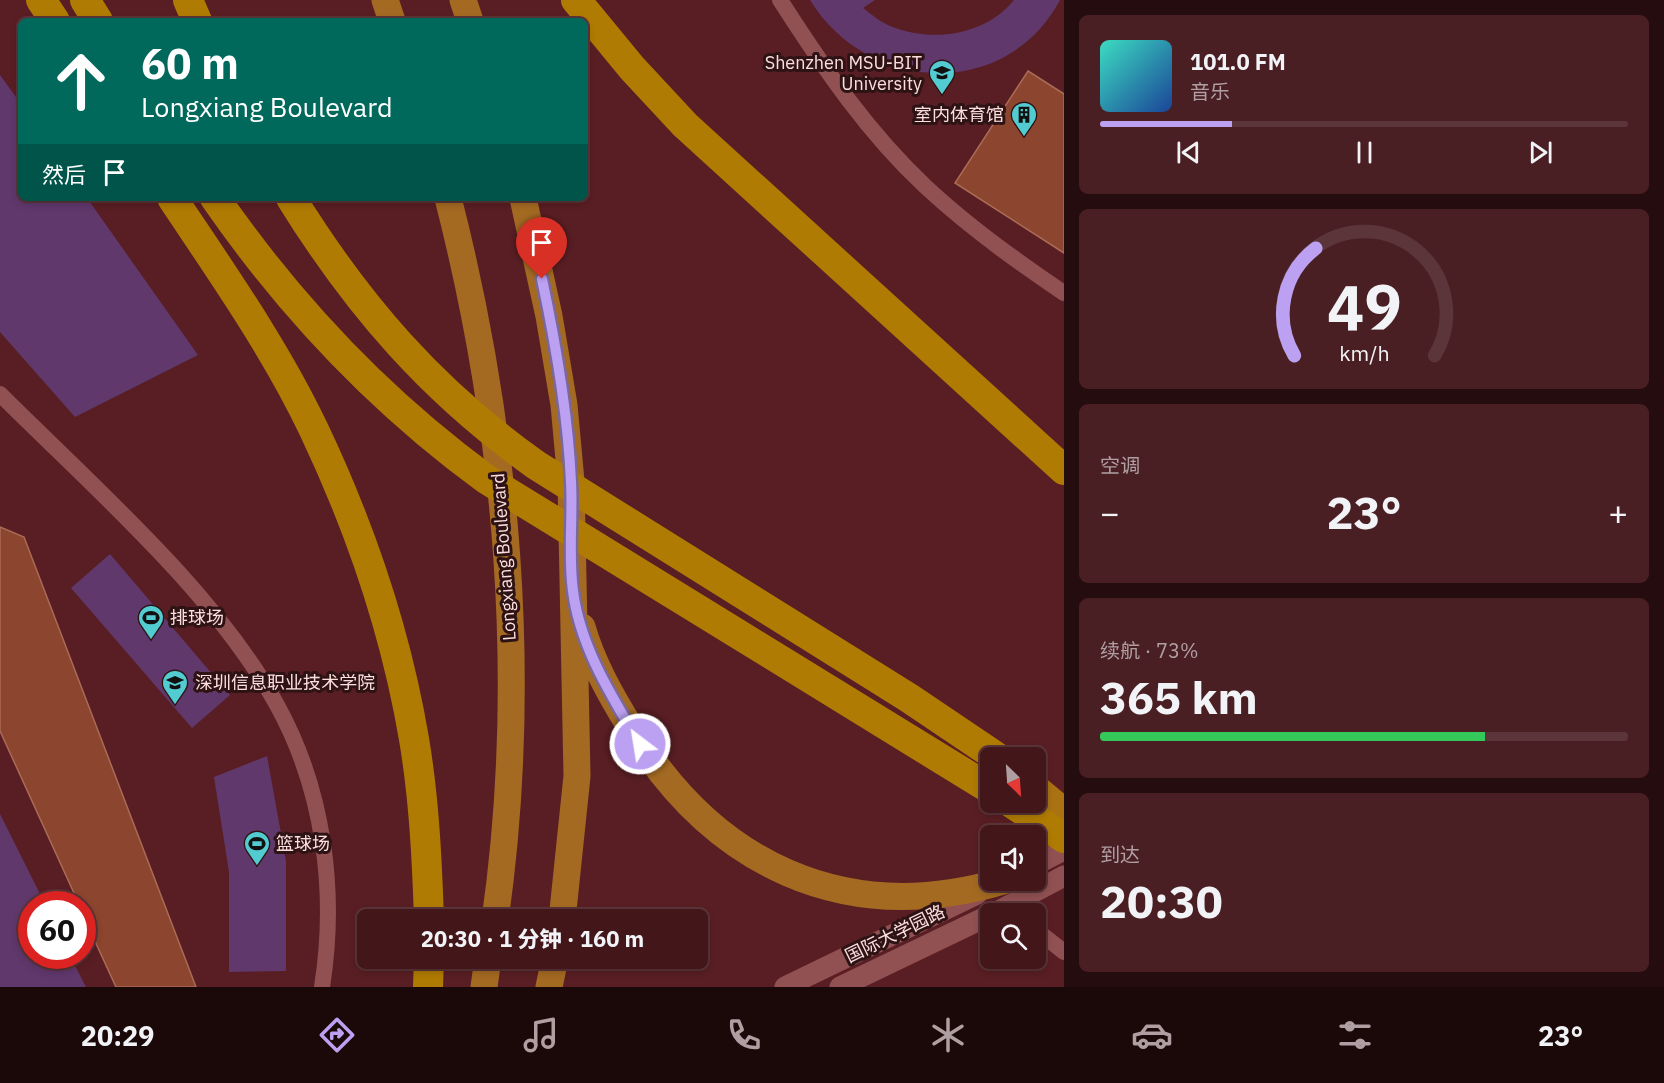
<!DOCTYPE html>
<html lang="zh">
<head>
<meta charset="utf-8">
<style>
	body { margin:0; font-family:"IBM Plex Sans","Noto Sans SC",sans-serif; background:#4a1f23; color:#f1f3f6; height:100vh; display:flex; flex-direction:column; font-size:22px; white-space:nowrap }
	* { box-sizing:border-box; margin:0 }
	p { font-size:20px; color:#af9fa2 }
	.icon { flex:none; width:33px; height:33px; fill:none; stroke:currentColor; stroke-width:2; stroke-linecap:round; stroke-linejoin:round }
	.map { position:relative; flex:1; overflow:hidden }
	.side { display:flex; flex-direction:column; gap:15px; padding:15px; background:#250c0e; width:600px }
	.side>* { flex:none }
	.guide { position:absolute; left:18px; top:18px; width:570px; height:183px; border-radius:9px; box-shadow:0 3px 9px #0003,0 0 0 2px #5b3539; background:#00695c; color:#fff; overflow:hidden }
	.needle { width:39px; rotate:155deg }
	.tools { position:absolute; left:980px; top:747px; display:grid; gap:12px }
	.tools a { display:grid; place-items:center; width:66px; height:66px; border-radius:9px; background:#43161a; box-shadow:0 3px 9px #0003,0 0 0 2px #5b3539; font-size:30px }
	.speed { position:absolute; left:18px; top:891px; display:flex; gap:12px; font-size:30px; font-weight:700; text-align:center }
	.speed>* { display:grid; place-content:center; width:78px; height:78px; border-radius:50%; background:#43161a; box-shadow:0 3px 9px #0003,0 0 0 2px #5b3539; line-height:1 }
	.speed .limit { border:9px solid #d22; background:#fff; color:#111 }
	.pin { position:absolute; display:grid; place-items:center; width:51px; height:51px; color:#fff; margin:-62px -26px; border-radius:50% 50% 50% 0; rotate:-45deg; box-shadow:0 0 6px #0007 }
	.pin .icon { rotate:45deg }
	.me { position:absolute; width:66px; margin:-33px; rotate:329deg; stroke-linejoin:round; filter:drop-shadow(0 0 4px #0008) }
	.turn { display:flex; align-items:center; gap:21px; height:126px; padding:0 24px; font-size:27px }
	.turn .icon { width:78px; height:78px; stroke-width:2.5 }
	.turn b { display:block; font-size:42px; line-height:51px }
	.then { display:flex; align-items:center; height:57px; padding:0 24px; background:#0003; gap:12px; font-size:22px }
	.big { font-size:45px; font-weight:800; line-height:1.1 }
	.side .card { flex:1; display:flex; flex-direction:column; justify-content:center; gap:9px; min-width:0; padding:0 21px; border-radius:9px; background:#4a1f23 }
	.side .dial { align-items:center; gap:0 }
	.dial svg { height:156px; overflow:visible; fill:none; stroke:#5b3539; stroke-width:7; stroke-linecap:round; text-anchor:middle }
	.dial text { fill:#f1f3f6; stroke:none }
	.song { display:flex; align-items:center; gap:18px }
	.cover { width:72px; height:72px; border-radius:9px; background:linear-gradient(135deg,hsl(170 70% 55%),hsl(220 70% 35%)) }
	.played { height:6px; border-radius:3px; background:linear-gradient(90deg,#bca0f2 25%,#5b3539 25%) }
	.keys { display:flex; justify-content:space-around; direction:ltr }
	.heat { display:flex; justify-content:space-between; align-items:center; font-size:33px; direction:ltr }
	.charge { height:9px; border-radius:4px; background:linear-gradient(90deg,#34c759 73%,#5b3539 0) }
	.trip { position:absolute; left:357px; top:909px; width:351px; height:60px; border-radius:9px; background:#43161a; box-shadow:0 3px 9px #0003,0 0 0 2px #5b3539; font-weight:800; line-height:60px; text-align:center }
	.dock { display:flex; height:96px; justify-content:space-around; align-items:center; background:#1b090a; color:#af9fa2 }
	.dock .icon { width:42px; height:42px }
	.dock .selected { color:#bca0f2 }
	.dock b { font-size:27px; color:#f1f3f6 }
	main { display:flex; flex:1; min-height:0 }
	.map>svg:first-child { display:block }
	.green { fill:#60386c }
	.building { fill:#8c452e; stroke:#aa6b57; stroke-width:1.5 }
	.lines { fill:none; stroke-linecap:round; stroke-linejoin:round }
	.minor { stroke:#915153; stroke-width:16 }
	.tertiary { stroke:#915153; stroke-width:21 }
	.primary { stroke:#a46a22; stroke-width:27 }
	.trunk { stroke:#aa7212; stroke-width:27 }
	.motorway { stroke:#b07b02; stroke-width:30 }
	.route-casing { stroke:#7a689d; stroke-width:15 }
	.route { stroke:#bca0f2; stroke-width:10 }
	.labels { text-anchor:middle; stroke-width:6; stroke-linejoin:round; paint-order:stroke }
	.poi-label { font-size:18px; fill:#fddede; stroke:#2d1314; text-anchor:start }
	.street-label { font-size:18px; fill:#fddede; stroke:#2d1314 }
</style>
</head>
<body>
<main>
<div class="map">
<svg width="1064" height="987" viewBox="0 0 1064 987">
	<rect width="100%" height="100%" fill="#591e23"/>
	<!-- green -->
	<path class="green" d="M810,0H875L863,8C871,14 880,22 890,26C931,43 985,36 1014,0H1060C1006,101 868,94 810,0Z
		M0,75L21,104V198H87L198,355L75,417L0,332Z
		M110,554L230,695L192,728L71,588Z
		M267,756L286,861V971L229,972V872L214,777Z
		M0,814L45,904H32V956H70L86,987H0Z"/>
	<!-- building -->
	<path class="building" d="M1028,71L1064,94V253L955,183Z
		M0,527L24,537L196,987H116L82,913V904H79L0,731Z"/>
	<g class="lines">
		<!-- minor -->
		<path class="minor" d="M780,0C823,67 868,133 926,187C969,227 1016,261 1064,293
			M0,394C92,486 214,591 277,705C324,790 337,892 322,987
			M1035,929L1064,952"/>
		<!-- tertiary -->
		<path class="tertiary" d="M1035,865L1064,850
			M993,914L1064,876
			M785,987L977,894
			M840,987L990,915"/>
		<!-- primary -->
		<path class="primary" d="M385,0L392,21
			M463,0L470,21
			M448,198C508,432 529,680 495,920
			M523,198L549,316L564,405L571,481L577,776L562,920
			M582,627C592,662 610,694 629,725C712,864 844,928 1003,881
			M484,987L488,958
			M549,987L555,958"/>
		<!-- trunk -->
		<path class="trunk" d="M1035,787L1064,811"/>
		<!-- motorway -->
		<path class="motorway" d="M41,0L55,21
			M85,0L98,21
			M188,0L197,21
			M576,0L632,68L685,125L1064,470
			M172,198C222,273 275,348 314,430C360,527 396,633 414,739C424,798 427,859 429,920
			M215,198C289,305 381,402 486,479L990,789
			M291,198C358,306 432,391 536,465L909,698L998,758
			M1010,802L1064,838
			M428,987L429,958"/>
	</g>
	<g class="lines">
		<defs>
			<path id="route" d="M542,279C556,345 568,413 571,482C573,518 568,555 573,591C580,647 612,697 640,744"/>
		</defs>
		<!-- route casing -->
		<use href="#route" class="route-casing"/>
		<!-- route -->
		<use href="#route" class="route"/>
	</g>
	<!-- icons -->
	<defs>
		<symbol id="university-pin" viewBox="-11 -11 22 30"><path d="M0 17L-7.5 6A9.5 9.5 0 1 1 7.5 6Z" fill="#52ccd1" stroke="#2d1314"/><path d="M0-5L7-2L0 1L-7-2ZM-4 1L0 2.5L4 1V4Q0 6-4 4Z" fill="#111"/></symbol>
		<symbol id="building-pin" viewBox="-11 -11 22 30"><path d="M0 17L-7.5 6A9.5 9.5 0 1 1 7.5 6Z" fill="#52ccd1" stroke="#2d1314"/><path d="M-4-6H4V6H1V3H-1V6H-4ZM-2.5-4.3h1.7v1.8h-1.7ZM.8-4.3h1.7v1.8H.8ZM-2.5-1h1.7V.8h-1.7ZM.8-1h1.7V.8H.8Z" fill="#111"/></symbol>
		<symbol id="stadium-pin" viewBox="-11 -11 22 30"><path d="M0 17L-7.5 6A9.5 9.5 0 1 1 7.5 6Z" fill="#52ccd1" stroke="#2d1314"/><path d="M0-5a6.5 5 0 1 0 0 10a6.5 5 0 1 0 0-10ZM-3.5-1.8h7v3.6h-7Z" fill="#111"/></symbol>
	</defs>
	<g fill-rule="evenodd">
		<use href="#university-pin" x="927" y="58" width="30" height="40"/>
		<use href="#building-pin" x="1009" y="100" width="30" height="40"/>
		<use href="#stadium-pin" x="136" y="603" width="30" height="40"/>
		<use href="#university-pin" x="160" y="668" width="30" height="40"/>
		<use href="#stadium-pin" x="242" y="829" width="30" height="40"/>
	</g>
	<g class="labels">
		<!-- poi labels -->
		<g class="poi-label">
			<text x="922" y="69" text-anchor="end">Shenzhen MSU-BIT<tspan x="922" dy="21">University</tspan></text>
			<text x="1004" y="121" text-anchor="end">室内体育馆</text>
			<text x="170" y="624">排球场</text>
			<text x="195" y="689">深圳信息职业技术学院</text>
			<text x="276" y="850">篮球场</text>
		</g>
		<!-- street labels -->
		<g class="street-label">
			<text transform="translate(504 557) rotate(-94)" y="6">Longxiang Boulevard</text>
			<text transform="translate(895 934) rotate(-26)" y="6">国际大学园路</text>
		</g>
	</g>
</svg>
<div class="tools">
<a><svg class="needle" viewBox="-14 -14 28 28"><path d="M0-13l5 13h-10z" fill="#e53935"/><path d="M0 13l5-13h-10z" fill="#af9fa2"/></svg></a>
<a><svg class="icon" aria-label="sound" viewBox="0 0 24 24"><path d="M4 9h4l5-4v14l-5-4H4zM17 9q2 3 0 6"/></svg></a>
<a><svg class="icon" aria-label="search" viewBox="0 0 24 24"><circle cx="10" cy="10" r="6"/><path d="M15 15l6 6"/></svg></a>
</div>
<div class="speed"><div class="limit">60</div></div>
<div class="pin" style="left:542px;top:279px;background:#d93025"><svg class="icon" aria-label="arrive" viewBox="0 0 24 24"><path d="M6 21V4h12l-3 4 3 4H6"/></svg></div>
<svg class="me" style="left:640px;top:744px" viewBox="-20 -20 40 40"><circle r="17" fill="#bca0f2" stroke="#fff" stroke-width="3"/><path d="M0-11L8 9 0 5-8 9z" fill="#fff"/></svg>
<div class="trip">20:30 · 1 分钟 · 160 m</div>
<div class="guide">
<div class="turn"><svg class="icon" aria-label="ahead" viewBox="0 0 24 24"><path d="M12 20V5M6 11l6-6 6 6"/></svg><div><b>60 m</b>Longxiang Boulevard</div></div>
<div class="then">然后<svg class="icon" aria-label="arrive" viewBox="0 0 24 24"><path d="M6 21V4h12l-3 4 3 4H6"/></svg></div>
</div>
</div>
<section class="side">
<div class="card">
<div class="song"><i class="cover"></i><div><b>101.0 FM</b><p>音乐</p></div></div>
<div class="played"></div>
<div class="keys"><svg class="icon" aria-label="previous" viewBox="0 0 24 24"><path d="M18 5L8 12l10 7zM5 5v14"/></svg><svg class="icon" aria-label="pause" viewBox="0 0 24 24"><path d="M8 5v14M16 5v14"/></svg><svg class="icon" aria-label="next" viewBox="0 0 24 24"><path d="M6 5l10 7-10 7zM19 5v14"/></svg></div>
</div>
<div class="card dial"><svg viewBox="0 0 100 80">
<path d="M14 69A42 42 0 1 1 86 69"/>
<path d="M14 69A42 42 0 0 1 25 14" stroke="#bca0f2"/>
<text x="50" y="56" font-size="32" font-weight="700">49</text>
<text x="50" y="72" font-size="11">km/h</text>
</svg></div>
<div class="card"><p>空调</p>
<div class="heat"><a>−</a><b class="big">23°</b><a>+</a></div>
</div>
<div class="card"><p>续航 · 73%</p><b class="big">365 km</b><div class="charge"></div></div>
<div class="card"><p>到达</p><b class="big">20:30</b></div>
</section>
</main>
<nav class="dock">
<b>20:29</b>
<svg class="icon selected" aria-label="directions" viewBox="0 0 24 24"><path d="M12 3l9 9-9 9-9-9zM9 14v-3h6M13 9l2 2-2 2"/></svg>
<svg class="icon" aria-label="music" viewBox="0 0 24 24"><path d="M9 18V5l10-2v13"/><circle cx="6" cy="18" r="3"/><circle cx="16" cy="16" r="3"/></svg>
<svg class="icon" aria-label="phone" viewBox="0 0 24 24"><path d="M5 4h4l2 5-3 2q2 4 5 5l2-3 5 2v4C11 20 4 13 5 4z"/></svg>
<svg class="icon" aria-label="climate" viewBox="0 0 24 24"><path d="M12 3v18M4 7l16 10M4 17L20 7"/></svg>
<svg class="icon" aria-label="car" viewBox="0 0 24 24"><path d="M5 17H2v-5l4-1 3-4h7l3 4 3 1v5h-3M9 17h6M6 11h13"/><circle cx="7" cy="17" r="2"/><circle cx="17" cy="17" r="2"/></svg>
<svg class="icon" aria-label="filters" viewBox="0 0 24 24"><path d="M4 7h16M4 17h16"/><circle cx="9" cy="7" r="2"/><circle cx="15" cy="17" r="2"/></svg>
<b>23°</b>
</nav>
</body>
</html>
